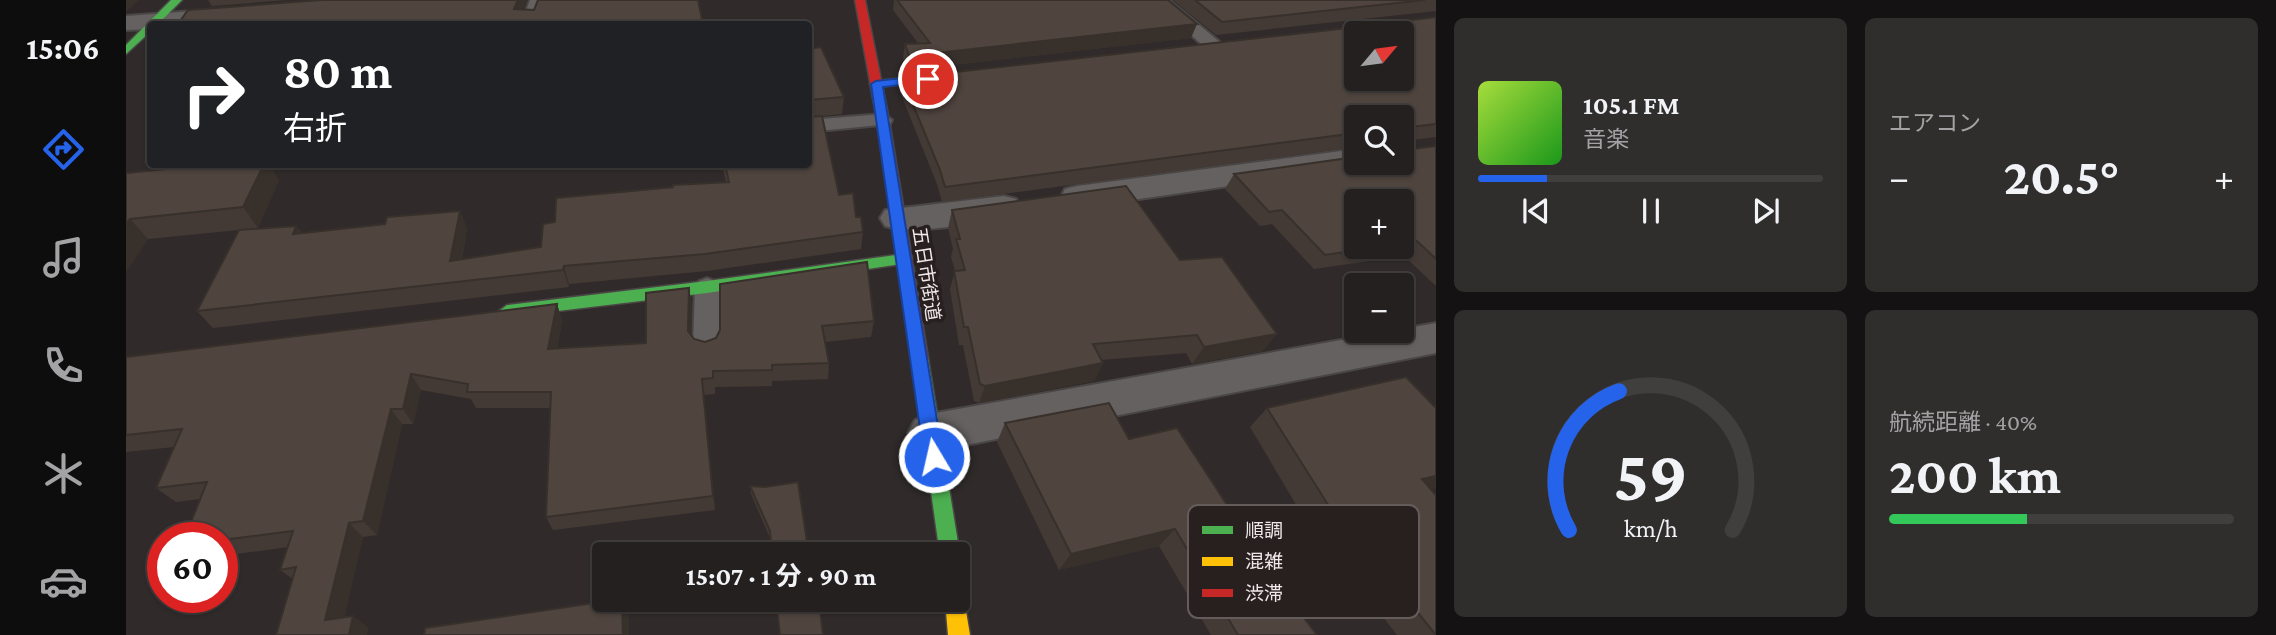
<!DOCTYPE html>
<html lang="ja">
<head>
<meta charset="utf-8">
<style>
	body { margin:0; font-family:"Crimson Pro","Noto Sans JP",serif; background:#302d2d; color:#f1f3f6; height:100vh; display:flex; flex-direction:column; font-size:26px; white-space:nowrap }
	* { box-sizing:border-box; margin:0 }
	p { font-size:23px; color:#a3a3a5 }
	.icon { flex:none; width:38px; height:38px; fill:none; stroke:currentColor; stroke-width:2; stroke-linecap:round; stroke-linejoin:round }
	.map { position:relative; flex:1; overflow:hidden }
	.panel { display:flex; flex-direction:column; gap:18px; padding:18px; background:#141212; width:840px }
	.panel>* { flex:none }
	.hud { position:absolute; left:21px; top:21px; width:665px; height:147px; border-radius:7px; box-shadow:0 2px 5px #0004,0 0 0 2px #413e3e; background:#202124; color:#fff; overflow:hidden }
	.needle { width:46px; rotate:61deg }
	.fabs { position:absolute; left:1218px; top:21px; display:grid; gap:14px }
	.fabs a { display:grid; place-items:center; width:70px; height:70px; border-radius:7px; background:#242020; box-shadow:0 2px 5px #0004,0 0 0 2px #413e3e; font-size:35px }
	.speed { position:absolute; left:21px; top:522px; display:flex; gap:14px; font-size:35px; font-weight:700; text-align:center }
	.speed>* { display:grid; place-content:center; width:91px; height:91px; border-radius:50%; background:#242020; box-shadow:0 2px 5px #0004,0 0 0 2px #413e3e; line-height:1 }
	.speed .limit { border:10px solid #d22; background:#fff; color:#111 }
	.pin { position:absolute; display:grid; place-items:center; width:60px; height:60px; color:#fff; margin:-30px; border:4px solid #fff; border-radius:50%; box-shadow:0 2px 7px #0007 }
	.me { position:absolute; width:77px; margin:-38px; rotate:351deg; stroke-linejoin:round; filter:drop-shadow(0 0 5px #0008) }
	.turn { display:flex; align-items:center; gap:24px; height:147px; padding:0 21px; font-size:32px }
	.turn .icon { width:91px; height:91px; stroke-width:2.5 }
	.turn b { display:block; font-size:49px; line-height:60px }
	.big { font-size:52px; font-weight:700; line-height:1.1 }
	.panel .widget { flex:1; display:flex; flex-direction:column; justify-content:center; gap:10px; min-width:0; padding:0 24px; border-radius:10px; background:#302d2d }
	.panel .dial { align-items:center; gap:0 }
	.dial svg { height:182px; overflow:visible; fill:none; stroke:#413e3e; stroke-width:7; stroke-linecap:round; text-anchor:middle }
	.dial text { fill:#f1f3f6; stroke:none }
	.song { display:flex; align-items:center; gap:21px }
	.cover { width:84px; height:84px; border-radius:10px; background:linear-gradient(135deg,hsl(80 70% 55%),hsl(120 70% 35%)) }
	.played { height:7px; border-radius:4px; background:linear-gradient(90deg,#2563eb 20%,#413e3e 20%) }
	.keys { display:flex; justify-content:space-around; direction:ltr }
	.heat { display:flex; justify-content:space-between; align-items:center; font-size:38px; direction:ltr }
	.charge { height:10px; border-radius:5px; background:linear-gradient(90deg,#34c759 40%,#413e3e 0) }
	.panel .tiles { flex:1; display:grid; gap:18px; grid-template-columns:repeat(2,1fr) }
	.trip { position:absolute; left:466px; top:542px; width:378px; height:70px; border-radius:7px; background:#242020; box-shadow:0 2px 5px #0004,0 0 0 2px #413e3e; font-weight:700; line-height:70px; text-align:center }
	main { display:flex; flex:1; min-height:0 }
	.menu { display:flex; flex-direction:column; width:126px; justify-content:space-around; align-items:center; background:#0e0d0d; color:#a3a3a5 }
	.menu .icon { width:49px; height:49px }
	.menu .selected { color:#2563eb }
	.menu b { font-size:32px; color:#f1f3f6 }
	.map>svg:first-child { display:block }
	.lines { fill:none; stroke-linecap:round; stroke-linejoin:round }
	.lane-casing { stroke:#4b4646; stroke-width:4 }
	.street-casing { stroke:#4b4646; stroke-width:4 }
	.fast-casing { stroke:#4b4646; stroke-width:3 }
	.slow-casing { stroke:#4b4646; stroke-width:3 }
	.jam-casing { stroke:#4b4646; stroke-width:3 }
	.lane { fill:#656161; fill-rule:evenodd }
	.street { fill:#656161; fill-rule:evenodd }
	.fast { fill:#4caf50; fill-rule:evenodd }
	.slow { fill:#ffc107; fill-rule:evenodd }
	.jam { fill:#c62828; fill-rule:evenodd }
	.wall { fill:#443a35; fill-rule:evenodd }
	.shaded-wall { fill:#37302b }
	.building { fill:#4f443e; stroke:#37302b; stroke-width:2; fill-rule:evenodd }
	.route { fill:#2563eb; stroke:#184099; stroke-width:2 }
	.labels { text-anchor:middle; stroke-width:7; stroke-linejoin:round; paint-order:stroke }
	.street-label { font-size:19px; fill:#efe8e8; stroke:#281f1f }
	.key { fill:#281f1f; stroke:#645b5b; stroke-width:2 }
	.key-label { font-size:19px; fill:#efe8e8 }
</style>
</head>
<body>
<main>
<nav class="menu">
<b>15:06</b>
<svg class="icon selected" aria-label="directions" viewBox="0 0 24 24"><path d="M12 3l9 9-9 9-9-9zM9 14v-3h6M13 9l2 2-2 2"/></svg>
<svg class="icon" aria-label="music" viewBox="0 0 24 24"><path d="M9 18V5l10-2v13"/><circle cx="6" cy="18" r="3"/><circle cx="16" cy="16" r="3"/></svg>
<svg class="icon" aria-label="phone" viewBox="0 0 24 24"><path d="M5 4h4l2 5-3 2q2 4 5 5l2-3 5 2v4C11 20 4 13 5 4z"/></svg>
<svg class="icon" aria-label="climate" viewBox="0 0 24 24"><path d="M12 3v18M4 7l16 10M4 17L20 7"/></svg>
<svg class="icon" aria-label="car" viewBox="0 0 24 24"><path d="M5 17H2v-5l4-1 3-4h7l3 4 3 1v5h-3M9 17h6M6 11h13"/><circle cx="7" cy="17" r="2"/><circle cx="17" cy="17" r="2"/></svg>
</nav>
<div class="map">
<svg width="1310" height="635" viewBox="0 0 1310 635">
	<rect width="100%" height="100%" fill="#302b2a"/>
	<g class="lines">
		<defs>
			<path id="lane" d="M404,0H420L411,24H395Z
				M1026,0H1043L1095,43L1097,47L1095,51H1083Z
				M757,114L766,120L764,124L682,132V120Z
				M581,278L589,281L593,287V346L589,353L580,356L571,353L567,346L569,287L573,281Z"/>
			<path id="street" d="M108,8L117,10L120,15L117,20L80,24H24V29L0,30V16Z
				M1230,149V163H1243L1241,166L951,208L939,205L935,197L939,189L951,186Z
				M878,196L890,199L895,207L890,215C858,223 790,235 759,226L754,218L759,210Z
				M1310,323V353L804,452L789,446L782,433L789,420L804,414Z"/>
			<path id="fast" d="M45,0H56L32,24H24V32L0,54V45Z
				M828,73L834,76L832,78L750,87L744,84L750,81Z
				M777,254L782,255L784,259L782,263L581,293L381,317L373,311L381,305L581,281Z
				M794,351L800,353L802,358L834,555L831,562V555H814L786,358L788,353Z"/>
			<path id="slow" d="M831,590L837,593L844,635H822L819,600H831Z"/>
			<path id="jam" d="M729,0H739L763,120L802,358L800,363H788L786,358L751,120Z"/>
		</defs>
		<!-- lane casing -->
		<use href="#lane" class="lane-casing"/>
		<!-- street casing -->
		<use href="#street" class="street-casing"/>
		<!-- fast casing -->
		<use href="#fast" class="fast-casing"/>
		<!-- slow casing -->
		<use href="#slow" class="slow-casing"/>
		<!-- jam casing -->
		<use href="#jam" class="jam-casing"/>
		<!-- lane -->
		<use href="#lane" class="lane"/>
		<!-- street -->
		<use href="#street" class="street"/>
		<!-- fast -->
		<use href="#fast" class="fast"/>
		<!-- slow -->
		<use href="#slow" class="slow"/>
		<!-- jam -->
		<use href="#jam" class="jam"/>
	</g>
	<!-- wall -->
	<path class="wall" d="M82,0H160L86,6Z
		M768,0H1042L1065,38L781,70L777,58L779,44L792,43L767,10Z
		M1047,0H1310V11L1090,35Z
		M1310,17V137L1285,140L1286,149L1310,146V286L1278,256L1188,269L1146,224L1134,226L1099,189L1108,174L1276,163L1230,117V147L816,202L811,184L774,92L776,78ZM1276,201V247H1230Z
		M682,49L718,97L716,114L696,116L713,195L730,217L737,232L735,249L581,271L443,284V287L87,328L71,311L170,226L176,233L259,224L334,211L341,229L336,259L415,247L600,182L596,164H682Z
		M0,173L153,180L132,228L22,239L0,272Z
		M826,210L1054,260L1137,351L1066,364L1060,353L975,360L977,363L968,381L853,403L848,401L837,345H833L824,289L829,271L825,257L827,249L822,228Z
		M431,304L436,321L431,349L520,343L566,305L565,335L568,339L579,342L590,338L594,330L748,321L745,337L699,342L703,363L702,379L646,381V386L589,387V394L578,395L589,510L427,530L420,517L425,408H350L345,399L295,390L287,424H276L251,535L237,537L218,617L227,616L242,628L241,635H150L167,579L154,570L162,547L96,556V537L74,499L50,502L30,488L48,447L0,452V357Z
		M1310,406V488L1305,489L1310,635H1271L1250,608L1211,580L1160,594L1191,635H1085L1033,546L933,570L871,442L879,423L1003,439L1120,534L1178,518L1124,427L1141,408Z
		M624,486L683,555H646L644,538L625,494Z"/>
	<!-- shaded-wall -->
	<path class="shaded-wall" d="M0,0H13L0,12Z
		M392,0H402L393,24L388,9Z
		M1071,24L1065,38L781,70L783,56Z
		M138,164H143L153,180L132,228L117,207Z
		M334,211L341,229L332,278L324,261Z
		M4,219L22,239L0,272V224Z
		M170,226L182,243L167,234Z
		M438,266L443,284V287L437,270Z
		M563,288L566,305L565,347L562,331Z
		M431,304L436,321L428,365L422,349Z
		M1151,334L1137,351L1066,364L1078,347Z
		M977,363L968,381L853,403L859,386Z
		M285,374L295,390L287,424L277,409Z
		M576,379L578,395L589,510L587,496Z
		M265,409L276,424L251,535L237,521Z
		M1310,476V488L1272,497L1296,479Z
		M223,523L237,537L215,632L199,620Z
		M1049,529L1033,546L933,570L945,554Z
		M1234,564L1211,580L1133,602L1154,586Z
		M496,600L503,614V635H497Z
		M227,616L242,628L241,635H223Z"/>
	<!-- building -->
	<path class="building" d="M195,0H392L388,9L408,10L412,0H572L577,24H52L62,10Z
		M771,0H1042L1071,24L783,56L779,44L804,43Z
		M1069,0H1299L1096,22Z
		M1310,17V124L1285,127L1286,149L1310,146V259L1291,241L1276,243V201H1230V247H1252L1199,255L1156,210L1143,212L1108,174L1230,157V163H1276V117H1230V133L819,187L814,170L776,78L1239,26L1241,22H1269ZM1230,33H1276V79H1230Z
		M695,47L718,97L682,100V49Z
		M696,116L713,195L727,193L730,217H735L737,232L579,254L438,266L437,270L71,311L113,230L170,226L167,234L259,224L261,217L334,211L324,261L415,247L417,224L429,222L430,198L547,187V185L603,182L599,164H682V117Z
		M92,164H138L117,207L4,219L0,224V173Z
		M1000,186L1054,260L1096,257L1151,334L1078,347L1071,335L967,344L977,363L859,386L854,384L842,327H838L828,271L839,270L830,239H834L826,210Z
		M741,262L748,321L696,326L703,363L646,365V370L587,371V378L576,379L587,496L420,517L425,392H341L342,384L285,374L277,409H265L237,521L223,523L199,620L227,616L223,635H150L170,567L154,570L167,531L96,540V537H59L81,482L30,488L56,429L0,435V357L431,304L422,349L520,343V293L563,288L562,331L568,339L579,342L590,338L594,330V284Z
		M1280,377L1309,407L1310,406V476L1296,479L1310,495V635L1276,593L1234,564L1154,586L1191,635H1112L1049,529L945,554L879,423L983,403L1003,439L1051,428L1120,534L1206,511L1141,408Z
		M672,482L683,555H646L644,531L624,486L639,487Z
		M488,600H496L497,635H298L299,628Z
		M650,600H693L697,635H654Z"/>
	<!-- route -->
	<path class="route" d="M802,75L808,79L806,81L757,87L817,457L814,463L808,465L801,463L798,457L745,84L750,81Z"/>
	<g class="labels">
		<!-- street labels -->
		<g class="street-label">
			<text transform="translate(801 274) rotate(81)" y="7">五日市街道</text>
		</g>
	</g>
	<!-- legend -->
	<rect x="1062" y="505" width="231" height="113" rx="10" class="key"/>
	<rect x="1076" y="526" width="31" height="8" fill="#4caf50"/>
	<rect x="1076" y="557" width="31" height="9" fill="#ffc107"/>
	<rect x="1076" y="589" width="31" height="8" fill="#c62828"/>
	<g class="key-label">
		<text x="1119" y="537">順調</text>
		<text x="1119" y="568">混雑</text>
		<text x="1119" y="600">渋滞</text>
	</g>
</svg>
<div class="fabs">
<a><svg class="needle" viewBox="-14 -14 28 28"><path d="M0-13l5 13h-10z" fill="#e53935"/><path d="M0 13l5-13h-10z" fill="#a3a3a5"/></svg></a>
<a><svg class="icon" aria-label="search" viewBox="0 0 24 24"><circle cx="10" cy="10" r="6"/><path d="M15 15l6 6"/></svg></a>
<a>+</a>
<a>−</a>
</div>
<div class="speed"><div class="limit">60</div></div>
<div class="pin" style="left:802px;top:79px;background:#d93025"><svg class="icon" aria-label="arrive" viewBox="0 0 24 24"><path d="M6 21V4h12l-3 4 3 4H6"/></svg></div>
<svg class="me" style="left:808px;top:457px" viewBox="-20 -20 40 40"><circle r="17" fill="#2563eb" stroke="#fff" stroke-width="3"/><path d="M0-11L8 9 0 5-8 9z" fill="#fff"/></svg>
<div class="trip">15:07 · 1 分 · 90 m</div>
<div class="hud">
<div class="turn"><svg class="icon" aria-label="right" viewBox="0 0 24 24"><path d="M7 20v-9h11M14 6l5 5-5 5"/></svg><div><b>80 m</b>右折</div></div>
</div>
</div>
<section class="panel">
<div class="tiles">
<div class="widget">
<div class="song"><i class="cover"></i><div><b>105.1 FM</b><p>音楽</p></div></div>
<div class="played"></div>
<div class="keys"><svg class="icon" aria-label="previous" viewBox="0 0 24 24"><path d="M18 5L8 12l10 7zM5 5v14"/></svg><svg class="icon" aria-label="pause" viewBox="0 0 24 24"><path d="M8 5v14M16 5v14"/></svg><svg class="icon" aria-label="next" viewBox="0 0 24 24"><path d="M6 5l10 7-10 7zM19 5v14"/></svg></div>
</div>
<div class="widget"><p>エアコン</p>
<div class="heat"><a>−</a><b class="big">20.5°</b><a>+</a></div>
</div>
<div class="widget dial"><svg viewBox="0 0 100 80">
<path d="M14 69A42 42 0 1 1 86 69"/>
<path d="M14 69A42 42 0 0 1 36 8" stroke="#2563eb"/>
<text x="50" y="56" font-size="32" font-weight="700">59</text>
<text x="50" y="72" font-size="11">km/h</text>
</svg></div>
<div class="widget"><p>航続距離 · 40%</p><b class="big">200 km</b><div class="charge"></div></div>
</div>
</section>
</main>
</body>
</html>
